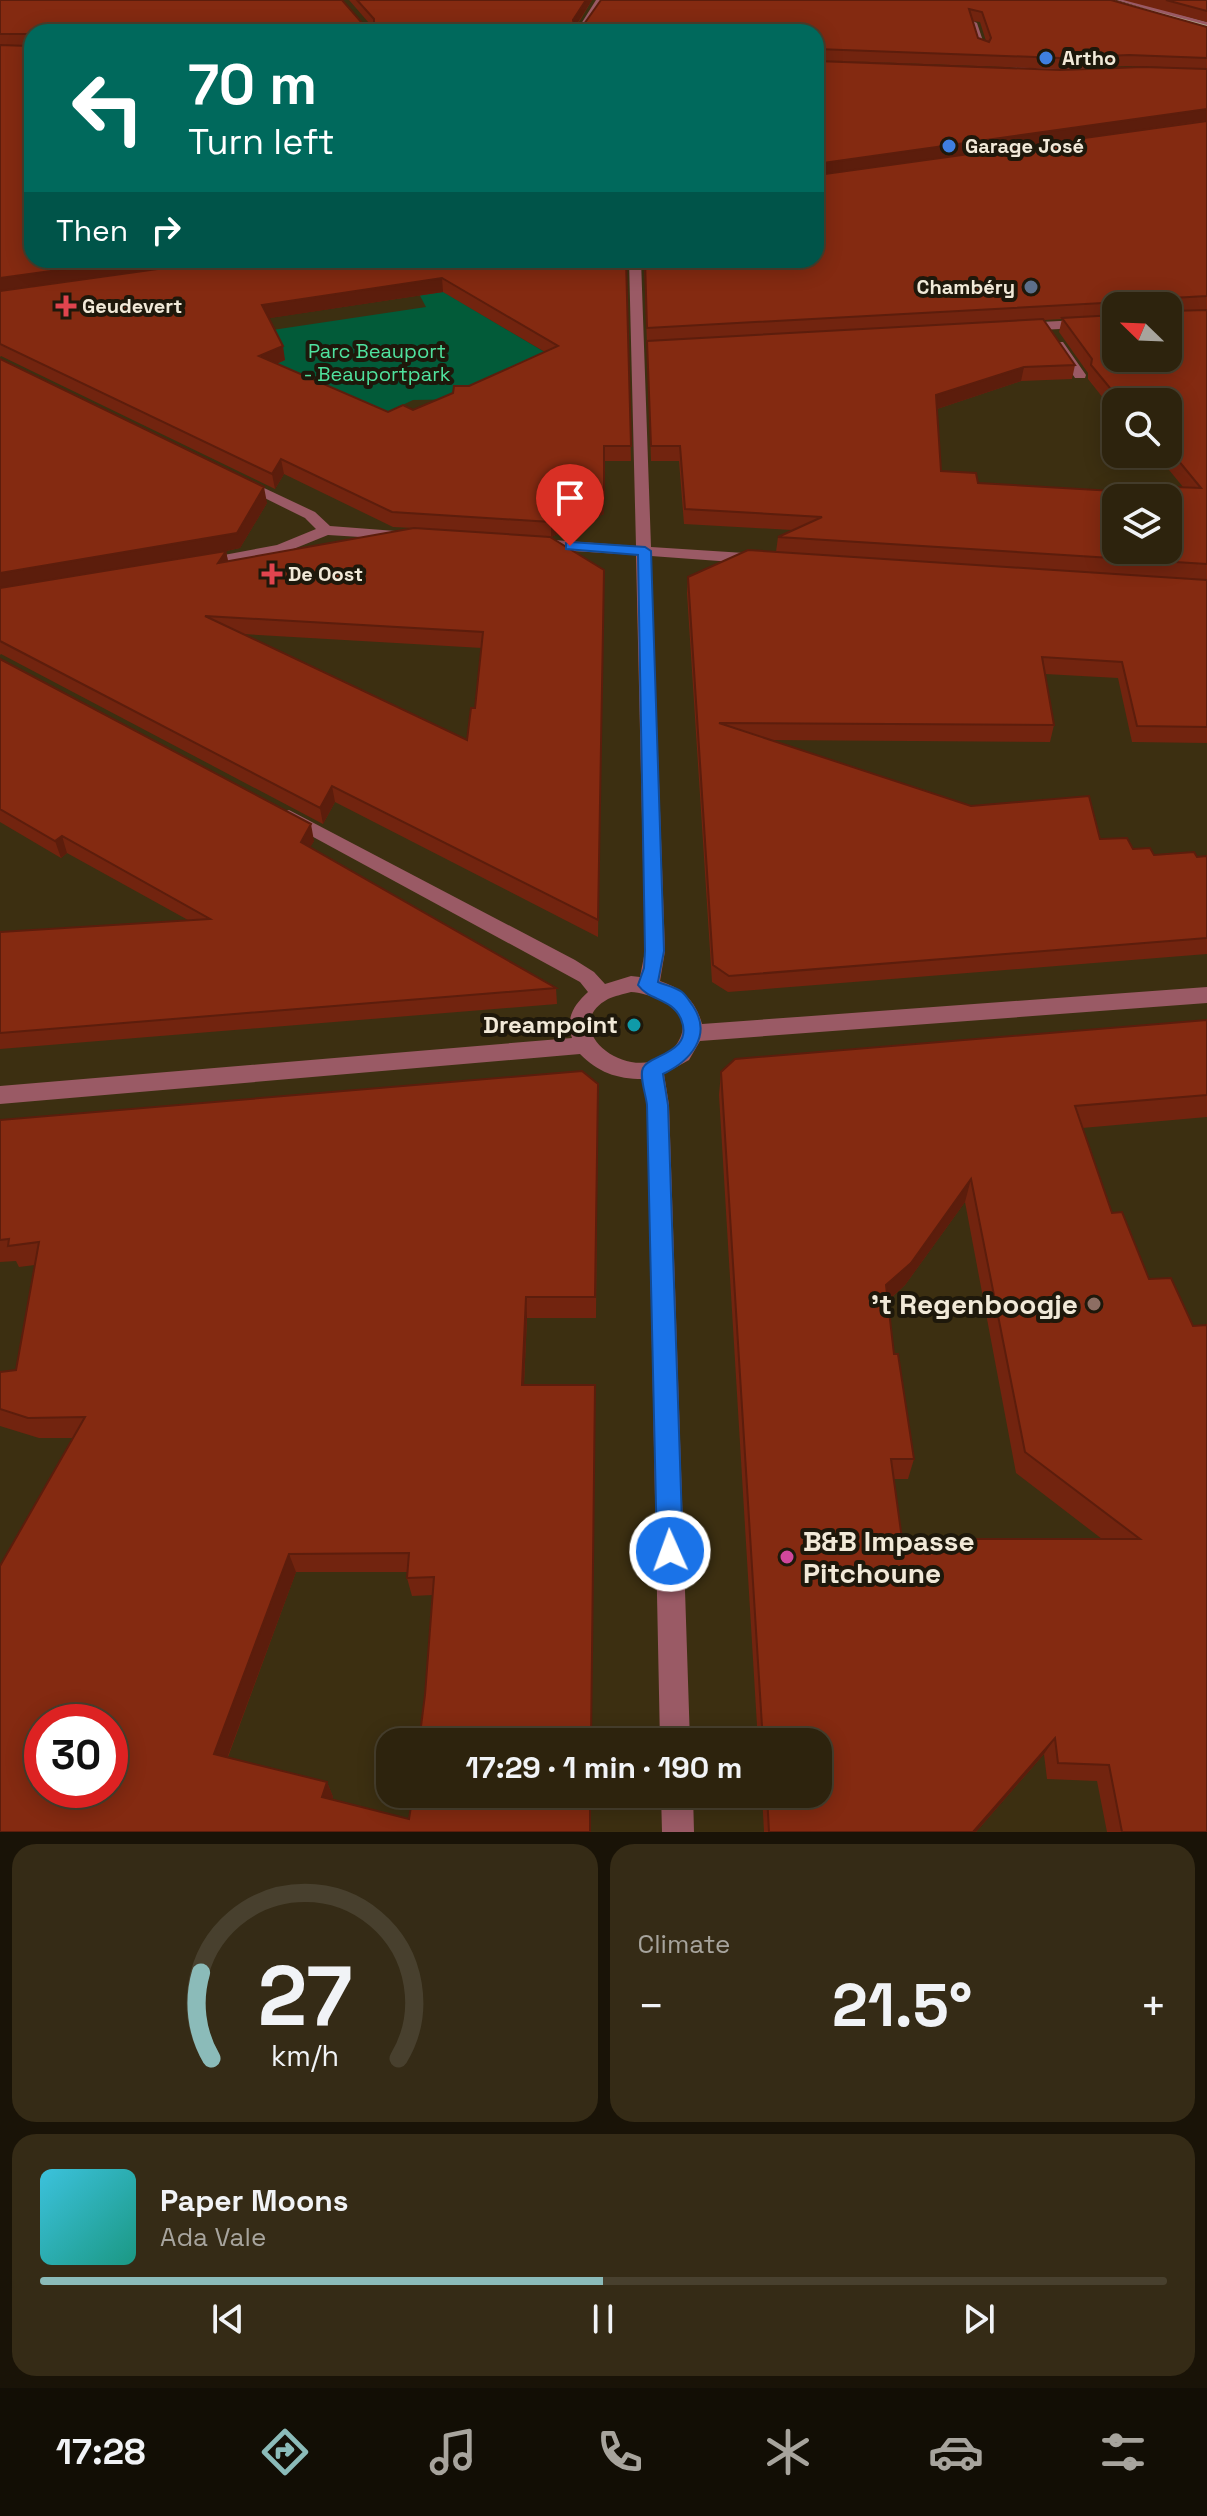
<!DOCTYPE html>
<html lang="en">
<head>
<meta charset="utf-8">
<style>
	body { margin:0; font-family:"Space Grotesk",sans-serif; background:#352b16; color:#f1f3f6; height:100vh; display:flex; flex-direction:column; font-size:30px; white-space:nowrap }
	* { box-sizing:border-box; margin:0 }
	p { font-size:26px; color:#a7a49d }
	.icon { flex:none; width:44px; height:44px; fill:none; stroke:currentColor; stroke-width:2; stroke-linecap:round; stroke-linejoin:round }
	.map { position:relative; height:1832px; overflow:hidden }
	.panel { display:flex; flex-direction:column; gap:12px; padding:12px; background:#191307; flex:1 }
	.panel>* { flex:none }
	.guide { position:absolute; left:24px; top:24px; width:800px; height:244px; border-radius:24px; box-shadow:0 4px 20px #0003,0 0 0 2px #48402e; background:#00695c; color:#fff; overflow:hidden }
	.needle { width:52px; rotate:293deg }
	.fabs { position:absolute; left:1102px; top:292px; display:grid; gap:16px }
	.fabs a { display:grid; place-items:center; width:80px; height:80px; border-radius:16px; background:#2d230d; box-shadow:0 4px 20px #0003,0 0 0 2px #48402e; font-size:40px }
	.speed { position:absolute; left:24px; top:1704px; display:flex; gap:16px; font-size:40px; font-weight:700; text-align:center }
	.speed>* { display:grid; place-content:center; width:104px; height:104px; border-radius:50%; background:#2d230d; box-shadow:0 4px 20px #0003,0 0 0 2px #48402e; line-height:1 }
	.speed .limit { border:12px solid #d22; background:#fff; color:#111 }
	.pin { position:absolute; display:grid; place-items:center; width:68px; height:68px; color:#fff; margin:-82px -34px; border-radius:50% 50% 50% 0; rotate:-45deg; box-shadow:0 0 8px #0007 }
	.pin .icon { rotate:45deg }
	.me { position:absolute; width:88px; margin:-44px; rotate:358deg; stroke-linejoin:round; filter:drop-shadow(0 0 6px #0008) }
	.turn { display:flex; align-items:center; gap:28px; height:168px; padding:0 32px; font-size:36px }
	.turn .icon { width:104px; height:104px; stroke-width:2.5 }
	.turn b { display:block; font-size:56px; line-height:68px }
	.then { display:flex; align-items:center; height:76px; padding:0 32px; background:#0003; gap:16px; font-size:30px }
	.big { font-size:60px; font-weight:600; line-height:1.1 }
	.panel .card { flex:1; display:flex; flex-direction:column; justify-content:center; gap:12px; min-width:0; padding:0 28px; border-radius:24px; background:#352b16 }
	.panel .dial { align-items:center; gap:0 }
	.dial svg { height:208px; overflow:visible; fill:none; stroke:#48402e; stroke-width:7; stroke-linecap:round; text-anchor:middle }
	.dial text { fill:#f1f3f6; stroke:none }
	.song { display:flex; align-items:center; gap:24px }
	.cover { width:96px; height:96px; border-radius:12px; background:linear-gradient(135deg,hsl(190 70% 55%),hsl(170 70% 35%)) }
	.played { height:8px; border-radius:4px; background:linear-gradient(90deg,#8bbbb9 50%,#48402e 50%) }
	.keys { display:flex; justify-content:space-around; direction:ltr }
	.heat { display:flex; justify-content:space-between; align-items:center; font-size:44px; direction:ltr }
	.panel .tiles { flex:1; display:grid; gap:12px; grid-template-columns:1fr 1fr }
	.card:last-child { grid-column:span 2 }
	.trip { position:absolute; left:376px; top:1728px; width:456px; height:80px; border-radius:24px; background:#2d230d; box-shadow:0 4px 20px #0003,0 0 0 2px #48402e; font-weight:600; line-height:80px; text-align:center }
	.tab-bar { display:flex; height:128px; justify-content:space-around; align-items:center; background:#120e05; color:#a7a49d }
	.tab-bar .icon { width:56px; height:56px }
	.tab-bar .active { color:#8bbbb9 }
	.tab-bar b { font-size:36px; color:#f1f3f6 }
	.map>svg:first-child { display:block }
	.green { fill:#025b39 }
	.lines { fill:none; stroke-linecap:round; stroke-linejoin:round }
	.service { fill:#9a5a65; fill-rule:evenodd }
	.minor { fill:#9a5a65; fill-rule:evenodd }
	.tertiary { fill:#9a5a65; fill-rule:evenodd }
	.tram { stroke:#aca28c; stroke-width:2 }
	.wall { fill:#72240f; fill-rule:evenodd }
	.shaded-wall { fill:#5c1d0c }
	.building { fill:#842a11; stroke:#5c1d0c; stroke-width:2; fill-rule:evenodd }
	.route { fill:#1a73e8; stroke:#114b97; stroke-width:2 }
	.shop-dot { fill:#3f7fe0; stroke:#1e180b; stroke-width:3 }
	.service-dot { fill:#5c6f8a; stroke:#1e180b; stroke-width:3 }
	.health-dot { fill:#e0444e; stroke:#1e180b; stroke-width:3 }
	.culture-dot { fill:#0f9aa8; stroke:#1e180b; stroke-width:3 }
	.education-dot { fill:#8d6e63; stroke:#1e180b; stroke-width:3 }
	.hotel-dot { fill:#d1479c; stroke:#1e180b; stroke-width:3 }
	.labels { text-anchor:middle; stroke-width:8; stroke-linejoin:round; paint-order:stroke }
	.far-poi-label { font-size:20px; font-weight:bold; fill:#f1e9d8; stroke:#1e180b; text-anchor:start }
	.far-park-label { font-size:20px; fill:#4fe29e; stroke:#1e180b }
	.poi-label { font-size:24px; font-weight:bold; fill:#f1e9d8; stroke:#1e180b; text-anchor:end }
	.near-poi-label { font-size:28px; font-weight:bold; fill:#f1e9d8; stroke:#1e180b; text-anchor:end }
</style>
</head>
<body>
<div class="map">
<svg width="1207" height="1832" viewBox="0 0 1207 1832">
	<rect width="100%" height="100%" fill="#3c2f11"/>
	<!-- green -->
	<path class="green" d="M427,282L553,357L466,399L413,400L377,417L223,351L232,336L426,307L418,292Z"/>
	<g class="lines">
		<!-- service -->
		<path class="service" d="M973,21L977,23L986,50L979,48L969,23Z
			M1055,342H1063L1086,375L1085,378H1075L1053,345Z"/>
		<!-- minor -->
		<path class="minor" d="M596,0H604L584,32H576Z
			M629,260H641L651,547L760,554L768,559L760,564L651,556L665,951L660,981C682,988 696,1001 702,1024L1207,987V1003L700,1041L689,1060L664,1074L669,1105L690,1742H660L647,1105L643,1079C616,1079 598,1072 580,1054L0,1104V1086L572,1038C565,1018 574,1005 588,992L580,982L282,820L280,816L282,812L289,810L575,960L594,972L605,984L631,976L640,977L645,951L636,555L540,549L532,544L540,539L636,546ZM631,992C657,994 699,1013 676,1045C640,1094 552,1030 608,999C614,996 624,994 631,992Z
			M1116,318V326L1022,331L1016,327L1022,323Z
			M241,477L315,512L330,526L409,532L416,536L409,540L328,535L281,554L197,566V560L277,545L316,529L305,518L236,484V478Z
			M661,1794H693L694,1832H662Z"/>
		<!-- tertiary -->
		<path class="tertiary" d="M1116,0H1129L1207,22V27Z
			M1055,64L1111,70L1107,73L1055,70L990,73L986,70Z"/>
		<!-- tram -->
		<path class="tram" d="M1109,0L1207,26"/>
	</g>
	<!-- wall -->
	<path class="wall" d="M0,0L369,23L349,0H592L578,24H584L1111,0L1207,27V743L1132,742L1118,678L1045,674L1054,725L1050,742L770,740L971,806L1100,839L1154,855L1197,857L1207,856V954L728,992L712,982L687,593L688,577L776,552L778,537L792,530L684,524L679,461H651L644,260H816V32L32,260H626L631,461H604V514L551,537L604,570L598,937L335,802L323,824L1,654L0,655V359L267,503L240,548L226,551L228,562L414,528L393,527L284,474L275,489L1,356L0,357V45H30H0ZM972,21L980,22L986,41L978,38ZM817,60L1058,69L1127,66L1164,67L1060,70ZM443,292L545,352L413,410L388,412L276,364L285,360L269,318ZM1116,306H1168L1116,358ZM1062,319L1059,332L1088,373V379L1115,413H1116V402H1168V454H1156L1183,487L1146,486L1144,493L978,483L941,471L937,409L1021,381L1072,379L1075,365L1044,320ZM242,634L482,648L475,708L467,740Z
		M1123,0H1207V22Z
		M0,659L314,841L310,847L556,988L557,1004L0,1049V932L188,920L67,853L61,858L0,822Z
		M1207,1020V1117L1082,1128L1112,1213L1149,1279L1193,1326L1207,1832H1107L1097,1781L1047,1779L1044,1754L976,1832H764L762,1794H818V1742H758L719,1095L721,1072ZM965,1202L1016,1473L1102,1539H902L894,1479H908L914,1459L894,1354L888,1301L905,1285Z
		M598,1084L596,1318H527L524,1385L425,1695L433,1595L412,1596L407,1578L408,1572H296L228,1757L327,1782L333,1797L332,1799L409,1819L590,1832H0L73,1438H39L0,1426V1372L16,1370L35,1265L19,1267L16,1261L0,1262V1120Z"/>
	<!-- shaded-wall -->
	<path class="shaded-wall" d="M586,0H592L573,30V20Z
		M1207,109V120L816,177V164Z
		M131,260H231L0,292V278Z
		M442,278L443,292L264,319L262,305Z
		M283,346L285,360L261,371L259,356Z
		M1024,367L1021,381L934,410L936,395Z
		M281,459L284,474L275,489L272,474Z
		M604,461V514L551,537V522Z
		M264,487L267,503L240,548L226,551L229,566L0,590V573Z
		M332,786L335,802L323,824L320,808Z
		M311,824L314,841L304,858L301,842Z
		M62,836L67,853L61,858L55,841Z
		M971,1179L965,1202L905,1285L881,1307L886,1285Z
		M526,1297L527,1318L523,1405L522,1385Z
		M289,1554L296,1572L223,1769L214,1754Z
		M1055,1738L1044,1754L976,1832H973Z
		M327,1782L333,1797L329,1812L322,1797Z"/>
	<!-- building -->
	<path class="building" d="M0,0H342L362,23H374V19L357,0H586L573,20L574,24H584L601,0H1111L1207,27V58L1129,55L1060,58L817,49L816,50V32H32V42L29,34H0ZM969,9L982,12L991,38L989,42L978,38Z
		M1166,0H1207V11Z
		M32,43V260H131L0,278V45L29,46Z
		M816,58L817,61L1060,70L1143,67L1207,69V109L816,164Z
		M1207,121V296L1172,298L1170,311L1207,310V564L778,537L822,517L685,509L680,446H651L647,341L1043,319L1075,365L1024,367L936,395L941,471L976,473L978,483L1147,493L1146,486L1201,488L1168,448V402H1129L1126,399H1119L1091,365L1092,359L1062,318L1116,315V358H1168V306H1121V302L647,328L645,260H816V174L818,175ZM1116,498H1168V550H1116Z
		M222,260H626L631,446H604V499L551,522L392,512L281,459L272,474L0,344V291ZM442,278L558,346L469,386H454L453,393L413,410L403,405L388,412L259,356L283,346L262,305Z
		M0,359L264,487L237,533L0,573Z
		M414,528L550,537L604,570L598,920L332,786L320,808L0,641V588L226,551L218,563ZM205,616L483,632L475,708H471L467,740Z
		M748,550L1207,580V727L1137,726L1122,662L1042,657L1054,725L719,723L971,806L1089,796L1100,839L1127,838L1133,849L1150,848L1154,855L1194,852L1197,857L1207,856V938L729,976L713,965L688,577Z
		M0,659L311,824L301,842L556,988L0,1033V932L210,919L62,836L55,841L0,809Z
		M1207,1020V1095L1075,1106L1112,1213L1122,1212L1149,1279L1171,1278L1193,1326L1207,1325V1832H1122L1109,1765L1058,1763L1055,1738L973,1832H769L767,1794H818V1742H763L721,1072L735,1059ZM971,1179L1025,1452L1140,1539H902L891,1459H914L898,1354H894L886,1285L911,1263Z
		M582,1071L598,1084L595,1297H526L522,1385H595L591,1742H419L425,1695L434,1577L407,1578L409,1553L289,1554L214,1754L327,1782L322,1797L409,1819L413,1794H590V1832H0V1566L85,1417L28,1418L0,1409V1372L16,1370L39,1242L8,1246L9,1239L0,1240V1120ZM42,1722H110V1790H42Z"/>
	<!-- route -->
	<path class="route" d="M570,542L645,547L651,551L664,951L658,982C665,985 675,987 682,992C686,995 690,1002 693,1006C713,1036 690,1061 663,1074L668,1105L683,1551L679,1560L670,1564L661,1560L657,1551L647,1105C646,1095 639,1076 643,1068C648,1055 695,1053 681,1019C672,998 649,1001 638,985L644,968L645,951L638,555L566,549V543Z"/>
	<!-- markers -->
	<g class="shop-dot">
		<circle cx="1046" cy="58" r="8"/>
		<circle cx="949" cy="146" r="8"/>
	</g>
	<circle class="service-dot" cx="1031" cy="287" r="8"/>
	<g class="health-dot">
		<path d="M62 294h8v8h8v8h-8v8h-8v-8h-8v-8h8z"/>
		<path d="M268 562h8v8h8v8h-8v8h-8v-8h-8v-8h8z"/>
	</g>
	<circle class="culture-dot" cx="634" cy="1025" r="8"/>
	<circle class="education-dot" cx="1094" cy="1304" r="8"/>
	<circle class="hotel-dot" cx="787" cy="1557" r="8"/>
	<g class="labels">
		<!-- far-poi labels -->
		<g class="far-poi-label">
			<text x="1062" y="65">Artho</text>
			<text x="965" y="153">Garage José</text>
			<text x="1015" y="294" text-anchor="end">Chambéry</text>
			<text x="82" y="313">Geudevert</text>
			<text x="288" y="581">De Oost</text>
		</g>
		<!-- far-park labels -->
		<g class="far-park-label">
			<text x="377" y="358">Parc Beauport<tspan x="377" dy="23">- Beauportpark</tspan></text>
		</g>
		<!-- poi labels -->
		<g class="poi-label">
			<text x="618" y="1033">Dreampoint</text>
		</g>
		<!-- near-poi labels -->
		<g class="near-poi-label">
			<text x="1078" y="1314">'t Regenboogje</text>
			<text x="803" y="1551" text-anchor="start">B&amp;B Impasse<tspan x="803" dy="32">Pitchoune</tspan></text>
		</g>
	</g>
</svg>
<div class="fabs">
<a><svg class="needle" viewBox="-14 -14 28 28"><path d="M0-13l5 13h-10z" fill="#e53935"/><path d="M0 13l5-13h-10z" fill="#a7a49d"/></svg></a>
<a><svg class="icon" aria-label="search" viewBox="0 0 24 24"><circle cx="10" cy="10" r="6"/><path d="M15 15l6 6"/></svg></a>
<a><svg class="icon" aria-label="layers" viewBox="0 0 24 24"><path d="M12 4l9 5-9 5-9-5zM3 14l9 5 9-5"/></svg></a>
</div>
<div class="speed"><div class="limit">30</div></div>
<div class="pin" style="left:570px;top:546px;background:#d93025"><svg class="icon" aria-label="arrive" viewBox="0 0 24 24"><path d="M6 21V4h12l-3 4 3 4H6"/></svg></div>
<svg class="me" style="left:670px;top:1551px" viewBox="-20 -20 40 40"><circle r="17" fill="#1a73e8" stroke="#fff" stroke-width="3"/><path d="M0-11L8 9 0 5-8 9z" fill="#fff"/></svg>
<div class="trip">17:29 · 1 min · 190 m</div>
<div class="guide">
<div class="turn"><svg class="icon" aria-label="left" viewBox="0 0 24 24"><path d="M17 20v-9H6M10 6l-5 5 5 5"/></svg><div><b>70 m</b>Turn left</div></div>
<div class="then">Then<svg class="icon" aria-label="right" viewBox="0 0 24 24"><path d="M7 20v-9h11M14 6l5 5-5 5"/></svg></div>
</div>
</div>
<section class="panel">
<div class="tiles">
<div class="card dial"><svg viewBox="0 0 100 80">
<path d="M14 69A42 42 0 1 1 86 69"/>
<path d="M14 69A42 42 0 0 1 10 36" stroke="#8bbbb9"/>
<text x="50" y="56" font-size="32" font-weight="700">27</text>
<text x="50" y="72" font-size="11">km/h</text>
</svg></div>
<div class="card"><p>Climate</p>
<div class="heat"><a>−</a><b class="big">21.5°</b><a>+</a></div>
</div>
<div class="card">
<div class="song"><i class="cover"></i><div><b>Paper Moons</b><p>Ada Vale</p></div></div>
<div class="played"></div>
<div class="keys"><svg class="icon" aria-label="previous" viewBox="0 0 24 24"><path d="M18 5L8 12l10 7zM5 5v14"/></svg><svg class="icon" aria-label="pause" viewBox="0 0 24 24"><path d="M8 5v14M16 5v14"/></svg><svg class="icon" aria-label="next" viewBox="0 0 24 24"><path d="M6 5l10 7-10 7zM19 5v14"/></svg></div>
</div>
</div>
</section>
<nav class="tab-bar">
<b>17:28</b>
<svg class="icon active" aria-label="directions" viewBox="0 0 24 24"><path d="M12 3l9 9-9 9-9-9zM9 14v-3h6M13 9l2 2-2 2"/></svg>
<svg class="icon" aria-label="music" viewBox="0 0 24 24"><path d="M9 18V5l10-2v13"/><circle cx="6" cy="18" r="3"/><circle cx="16" cy="16" r="3"/></svg>
<svg class="icon" aria-label="phone" viewBox="0 0 24 24"><path d="M5 4h4l2 5-3 2q2 4 5 5l2-3 5 2v4C11 20 4 13 5 4z"/></svg>
<svg class="icon" aria-label="climate" viewBox="0 0 24 24"><path d="M12 3v18M4 7l16 10M4 17L20 7"/></svg>
<svg class="icon" aria-label="car" viewBox="0 0 24 24"><path d="M5 17H2v-5l4-1 3-4h7l3 4 3 1v5h-3M9 17h6M6 11h13"/><circle cx="7" cy="17" r="2"/><circle cx="17" cy="17" r="2"/></svg>
<svg class="icon" aria-label="filters" viewBox="0 0 24 24"><path d="M4 7h16M4 17h16"/><circle cx="9" cy="7" r="2"/><circle cx="15" cy="17" r="2"/></svg>
</nav>
</body>
</html>
